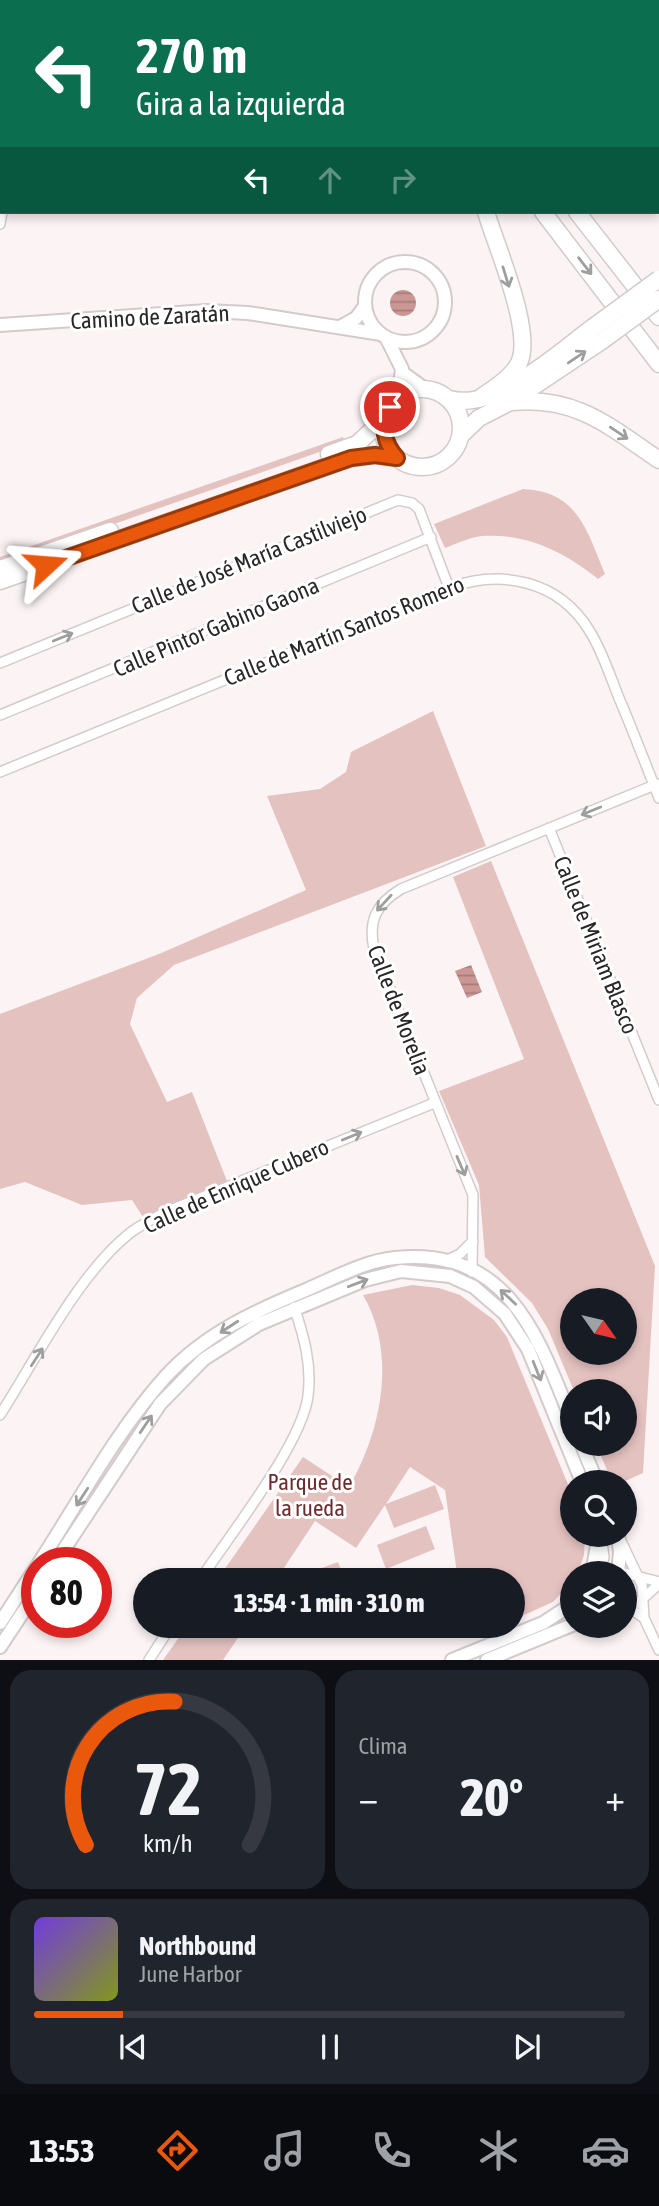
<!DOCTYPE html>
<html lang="es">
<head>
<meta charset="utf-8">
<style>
	body { margin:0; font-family:"Asap Condensed",sans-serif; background:#20242c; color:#f1f3f6; height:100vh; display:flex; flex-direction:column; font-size:26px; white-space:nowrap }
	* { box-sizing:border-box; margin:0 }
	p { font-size:23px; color:#9ea1a6 }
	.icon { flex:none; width:38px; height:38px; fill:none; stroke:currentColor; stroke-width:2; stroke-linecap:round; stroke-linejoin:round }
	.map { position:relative; height:1660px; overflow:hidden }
	.side { display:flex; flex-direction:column; gap:10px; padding:10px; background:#0d0f14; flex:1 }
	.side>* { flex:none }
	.guide { position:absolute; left:0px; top:0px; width:660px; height:214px; box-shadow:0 4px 10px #0003; background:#0b6e4f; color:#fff; overflow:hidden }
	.needle { width:46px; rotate:124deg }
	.controls { position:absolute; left:560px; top:1288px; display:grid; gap:14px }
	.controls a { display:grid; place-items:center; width:77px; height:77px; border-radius:50%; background:#171b24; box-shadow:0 4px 10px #0003; font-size:35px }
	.speed { position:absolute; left:21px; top:1547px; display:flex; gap:14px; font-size:35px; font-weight:700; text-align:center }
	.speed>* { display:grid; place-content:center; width:91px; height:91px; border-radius:50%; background:#171b24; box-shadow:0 4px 10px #0003; line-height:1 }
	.speed .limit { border:10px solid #d22; background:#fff; color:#111 }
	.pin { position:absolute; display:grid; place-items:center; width:60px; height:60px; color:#fff; margin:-30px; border:4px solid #fff; border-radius:50%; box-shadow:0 2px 7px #0007 }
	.me { position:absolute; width:77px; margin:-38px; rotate:71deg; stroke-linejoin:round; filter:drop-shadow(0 0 5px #0008) }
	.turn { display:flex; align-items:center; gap:24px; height:147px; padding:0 21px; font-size:32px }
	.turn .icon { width:91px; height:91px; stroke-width:2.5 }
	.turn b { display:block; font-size:49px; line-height:60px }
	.lanes { display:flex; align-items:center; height:66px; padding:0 21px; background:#0003; justify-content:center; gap:35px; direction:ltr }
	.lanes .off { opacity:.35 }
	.big { font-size:52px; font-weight:800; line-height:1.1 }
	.side .widget { flex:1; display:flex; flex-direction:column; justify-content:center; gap:10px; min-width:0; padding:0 24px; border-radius:21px; background:#20242c }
	.side .dial { align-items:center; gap:0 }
	.dial svg { height:182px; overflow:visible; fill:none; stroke:#363941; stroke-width:7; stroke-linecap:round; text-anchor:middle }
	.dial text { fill:#f1f3f6; stroke:none }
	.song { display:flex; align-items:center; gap:21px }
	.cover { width:84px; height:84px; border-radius:10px; background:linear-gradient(135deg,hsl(260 70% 55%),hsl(70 70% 35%)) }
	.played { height:7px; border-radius:4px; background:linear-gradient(90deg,#ea580c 15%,#363941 15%) }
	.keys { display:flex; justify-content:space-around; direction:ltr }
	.heat { display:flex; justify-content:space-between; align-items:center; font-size:38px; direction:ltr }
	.side .tiles { flex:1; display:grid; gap:10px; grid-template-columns:1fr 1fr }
	.widget:last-child { grid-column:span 2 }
	.trip { position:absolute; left:133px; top:1568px; width:392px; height:70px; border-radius:35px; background:#171b24; box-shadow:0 4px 10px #0003; font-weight:800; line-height:70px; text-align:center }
	.menu { display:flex; height:112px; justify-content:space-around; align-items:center; background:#090b0e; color:#9ea1a6 }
	.menu .icon { width:49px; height:49px }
	.menu .active { color:#ea580c }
	.menu b { font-size:32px; color:#f1f3f6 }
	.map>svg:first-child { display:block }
	.green { fill:#e4c2c0; fill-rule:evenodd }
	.water { fill:url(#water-rules) }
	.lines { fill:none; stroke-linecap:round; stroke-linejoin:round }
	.street-casing { stroke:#d3cbcb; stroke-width:12 }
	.secondary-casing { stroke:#d3cbcb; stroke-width:16 }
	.highway-casing { stroke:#d3cbcb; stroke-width:19 }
	.street { stroke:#fff; stroke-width:9 }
	.secondary { stroke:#fff; stroke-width:12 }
	.highway { stroke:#fff; stroke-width:16 }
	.highway-bridge-casing { stroke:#d3cbcb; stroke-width:19; stroke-linecap:butt }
	.highway-bridge { stroke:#fff; stroke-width:16 }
	.oneway { stroke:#9f9e9e }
	.route-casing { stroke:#983908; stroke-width:18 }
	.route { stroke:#ea580c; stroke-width:12 }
	.labels { text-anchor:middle; stroke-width:6; stroke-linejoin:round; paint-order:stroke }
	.street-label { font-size:23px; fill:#2a2727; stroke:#fff }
	.park-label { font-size:23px; fill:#6d2c2d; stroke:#fff }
</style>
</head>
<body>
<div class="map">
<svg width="659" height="1660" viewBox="0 0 659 1660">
	<defs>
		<pattern id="water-rules" width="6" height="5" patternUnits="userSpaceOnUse" patternTransform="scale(1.75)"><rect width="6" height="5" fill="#cb9795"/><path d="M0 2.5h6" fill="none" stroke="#a57b7a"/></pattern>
	</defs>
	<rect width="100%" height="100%" fill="#fcf4f4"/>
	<!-- green -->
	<path class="green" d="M343,437L345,443L0,564V557Z
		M523,489C578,491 587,531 605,574L598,579C565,552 526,533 482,536C470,537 456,544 445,548L434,524Z
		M433,711L486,846L174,965L137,998L130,1024L167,1102L192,1092L229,1186L143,1217L132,1200L82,1205L25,1182L0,1189V1014L159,954L306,890L267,796L320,789L346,772L351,752Z
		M491,861L655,1266L643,1473L623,1482H612L596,1444H625V1391H574L548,1329L532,1303L485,1257L479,1185L439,1091L524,1059L453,877ZM572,1300H625V1353H572Z
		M412,1285L439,1288L460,1295L494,1320L507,1337L572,1494V1535H585L584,1555L578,1573H572V1582L553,1602L513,1620V1580H458L445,1490L410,1467L386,1504L435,1485L444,1509L394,1528L385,1505L356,1548L315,1521L276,1580H217L303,1457L349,1487C382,1430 397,1353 363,1295Z
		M426,1526L435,1549L386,1569L377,1545Z
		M338,1562L345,1580H290Z
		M187,1626H246L223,1660H163Z"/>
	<!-- water -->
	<path class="water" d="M390 303a13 13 0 1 1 26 0a13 13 0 1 1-26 0Z
		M471,965L482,992L467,998L455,971Z"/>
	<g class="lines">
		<defs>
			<path id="street" d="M58,2L59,0
				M0,14L2,15
				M0,99L2,100
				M0,190L2,191
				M0,224L2,212
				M0,663L398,500L412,503L419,509L449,588
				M0,715L431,537
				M0,772L449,588C501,569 558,580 589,630C602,650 610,676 619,698C633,731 646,765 659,798
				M549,828L659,1100
				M445,1261L460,1254L473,1241
				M472,1272L473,1195L374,949C368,921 376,904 401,889L657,784
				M0,1415C36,1359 79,1273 130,1233C140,1225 152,1220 163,1213L434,1103
				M621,1541L642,1585L644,1618
				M600,1573L609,1569L659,1582
				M600,1573L604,1557L601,1535
				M200,1580C229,1536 302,1444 308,1396C312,1365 304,1336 294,1307
				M625,1605L644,1618L659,1650
				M625,1607L638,1603L659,1584
				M149,1660L171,1626"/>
			<path id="secondary" d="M365 302a40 40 0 1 1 80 0a40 40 0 1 1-80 0Z
				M0,325L207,311L248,313L381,334
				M340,327L356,318L365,306
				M386,337L402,369L398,398
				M403,373L425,389
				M581,1444L597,1482
				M618,1535L620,1552L618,1573
				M39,1563C80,1500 117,1430 167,1375C205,1334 255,1311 306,1290C334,1278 364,1261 395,1258C508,1246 538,1336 572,1421
				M55,1563L160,1404L204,1359L259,1324L365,1280L401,1271L450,1276L474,1287L505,1314L528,1349L582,1482
				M592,1573L599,1535
				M0,1623L37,1566
				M0,1647L37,1591
				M452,1660L543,1623L572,1604
				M487,1660L572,1625"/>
			<path id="highway" d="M387,0L388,2
				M420,0L421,2
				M658,191H659
				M543,212L659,364
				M577,212L659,317
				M383 428a39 39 0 1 1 78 0a39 39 0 1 1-78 0Z
				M449,399C494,412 557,354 592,328
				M479,399C492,389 511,379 519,363C534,332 496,246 486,212
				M512,402C576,396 609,426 659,460
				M460,436L479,418L510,402L603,340
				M329,454L357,444L385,418
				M0,569L110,531
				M0,581L351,458L375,455L397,458"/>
		</defs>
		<!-- street casing -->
		<use href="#street" class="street-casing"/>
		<!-- secondary casing -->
		<use href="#secondary" class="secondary-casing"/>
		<!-- highway casing -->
		<use href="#highway" class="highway-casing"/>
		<!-- street -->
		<use href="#street" class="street"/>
		<!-- secondary -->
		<use href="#secondary" class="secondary"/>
		<!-- highway -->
		<use href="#highway" class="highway"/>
		<defs>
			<path id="highway-bridge" d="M592,328L659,279
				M603,340L659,299"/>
		</defs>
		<!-- highway-bridge casing -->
		<use href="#highway-bridge" class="highway-bridge-casing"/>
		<!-- highway-bridge -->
		<use href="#highway-bridge" class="highway-bridge"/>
	</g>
	<!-- one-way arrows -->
	<defs><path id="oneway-shaft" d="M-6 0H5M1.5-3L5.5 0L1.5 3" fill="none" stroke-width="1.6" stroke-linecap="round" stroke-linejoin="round" transform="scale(1.75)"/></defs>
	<g class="oneway">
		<use href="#oneway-shaft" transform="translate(585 266) rotate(52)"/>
		<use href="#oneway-shaft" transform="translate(506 277) rotate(73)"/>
		<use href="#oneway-shaft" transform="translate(577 357) rotate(-34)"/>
		<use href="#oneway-shaft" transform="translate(619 433) rotate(34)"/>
		<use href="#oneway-shaft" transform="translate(63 637) rotate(-22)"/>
		<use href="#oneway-shaft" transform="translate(591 811) rotate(158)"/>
		<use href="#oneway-shaft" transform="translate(384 903) rotate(133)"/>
		<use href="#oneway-shaft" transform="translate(352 1136) rotate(-22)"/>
		<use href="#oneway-shaft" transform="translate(461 1166) rotate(67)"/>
		<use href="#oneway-shaft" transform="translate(358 1283) rotate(-21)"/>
		<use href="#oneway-shaft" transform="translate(508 1297) rotate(-137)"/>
		<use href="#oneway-shaft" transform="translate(229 1327) rotate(147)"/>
		<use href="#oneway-shaft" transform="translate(37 1357) rotate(-57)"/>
		<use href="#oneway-shaft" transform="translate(537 1371) rotate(68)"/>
		<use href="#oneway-shaft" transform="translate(146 1424) rotate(-56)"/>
		<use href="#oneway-shaft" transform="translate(82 1497) rotate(123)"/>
	</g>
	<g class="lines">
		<defs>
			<path id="route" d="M46,565L351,458L375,455L397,458C383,442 381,427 390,407"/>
		</defs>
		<!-- route casing -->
		<use href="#route" class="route-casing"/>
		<!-- route -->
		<use href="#route" class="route"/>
	</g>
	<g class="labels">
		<!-- street labels -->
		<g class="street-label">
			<text transform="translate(150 317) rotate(-3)" y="8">Camino de Zaratán</text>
			<text transform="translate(249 560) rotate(-22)" y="8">Calle de José María Castilviejo</text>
			<text transform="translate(216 627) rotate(-23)" y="8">Calle Pintor Gabino Gaona</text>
			<text transform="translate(344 631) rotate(-22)" y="8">Calle de Martín Santos Romero</text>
			<text transform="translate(596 945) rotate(68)" y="8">Calle de Miriam Blasco</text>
			<text transform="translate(399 1010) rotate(69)" y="8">Calle de Morelia</text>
			<text transform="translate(236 1186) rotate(-24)" y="8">Calle de Enrique Cubero</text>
		</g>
		<!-- park labels -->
		<g class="park-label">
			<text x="310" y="1490">Parque de<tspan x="310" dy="26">la rueda</tspan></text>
		</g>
	</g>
</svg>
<div class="controls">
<a><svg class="needle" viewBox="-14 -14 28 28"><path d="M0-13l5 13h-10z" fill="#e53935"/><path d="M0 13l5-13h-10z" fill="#9ea1a6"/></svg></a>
<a><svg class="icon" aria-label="sound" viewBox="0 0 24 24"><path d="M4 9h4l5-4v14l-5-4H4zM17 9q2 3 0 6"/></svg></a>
<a><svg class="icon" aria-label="search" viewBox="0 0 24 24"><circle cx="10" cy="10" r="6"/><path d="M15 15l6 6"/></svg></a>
<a><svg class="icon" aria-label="layers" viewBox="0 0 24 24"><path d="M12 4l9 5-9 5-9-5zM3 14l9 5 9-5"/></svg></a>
</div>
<div class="speed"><div class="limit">80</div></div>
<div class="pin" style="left:390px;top:407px;background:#d93025"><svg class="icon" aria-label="arrive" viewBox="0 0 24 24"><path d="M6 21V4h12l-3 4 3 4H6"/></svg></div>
<svg class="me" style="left:46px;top:565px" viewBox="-20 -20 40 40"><path d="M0-17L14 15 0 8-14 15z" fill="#ea580c" stroke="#fff" stroke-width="4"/></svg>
<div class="trip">13:54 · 1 min · 310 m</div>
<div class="guide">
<div class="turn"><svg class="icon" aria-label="left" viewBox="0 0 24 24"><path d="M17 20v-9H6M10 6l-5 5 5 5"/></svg><div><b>270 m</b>Gira a la izquierda</div></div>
<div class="lanes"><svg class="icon" aria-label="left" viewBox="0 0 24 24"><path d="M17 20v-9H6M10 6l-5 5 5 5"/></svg><svg class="icon off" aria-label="ahead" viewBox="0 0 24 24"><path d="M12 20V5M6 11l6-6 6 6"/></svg><svg class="icon off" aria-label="right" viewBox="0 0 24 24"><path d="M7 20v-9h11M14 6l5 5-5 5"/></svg></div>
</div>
</div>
<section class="side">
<div class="tiles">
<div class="widget dial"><svg viewBox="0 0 100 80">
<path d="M14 69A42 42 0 1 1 86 69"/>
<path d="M14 69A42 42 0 0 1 53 6" stroke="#ea580c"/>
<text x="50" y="56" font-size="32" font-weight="700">72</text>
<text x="50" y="72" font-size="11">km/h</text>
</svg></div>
<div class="widget"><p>Clima</p>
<div class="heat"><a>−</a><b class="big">20°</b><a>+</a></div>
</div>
<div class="widget">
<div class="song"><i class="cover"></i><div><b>Northbound</b><p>June Harbor</p></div></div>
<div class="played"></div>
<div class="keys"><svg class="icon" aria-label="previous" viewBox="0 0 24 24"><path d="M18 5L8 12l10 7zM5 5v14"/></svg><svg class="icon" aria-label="pause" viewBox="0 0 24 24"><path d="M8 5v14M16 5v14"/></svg><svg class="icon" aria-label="next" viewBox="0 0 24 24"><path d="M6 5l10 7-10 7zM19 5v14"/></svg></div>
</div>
</div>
</section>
<nav class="menu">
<b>13:53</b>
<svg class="icon active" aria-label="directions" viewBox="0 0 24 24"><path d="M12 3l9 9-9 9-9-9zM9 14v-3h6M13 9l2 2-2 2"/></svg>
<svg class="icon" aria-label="music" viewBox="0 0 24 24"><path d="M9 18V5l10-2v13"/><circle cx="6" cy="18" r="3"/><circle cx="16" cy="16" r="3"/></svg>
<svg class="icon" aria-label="phone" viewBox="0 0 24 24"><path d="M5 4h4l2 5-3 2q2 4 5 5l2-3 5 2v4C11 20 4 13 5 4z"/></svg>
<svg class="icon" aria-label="climate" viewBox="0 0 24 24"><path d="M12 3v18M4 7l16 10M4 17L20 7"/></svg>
<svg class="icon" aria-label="car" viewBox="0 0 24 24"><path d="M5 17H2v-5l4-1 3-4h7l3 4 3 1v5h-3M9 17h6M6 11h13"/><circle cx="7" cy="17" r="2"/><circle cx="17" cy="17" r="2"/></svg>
</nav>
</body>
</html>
